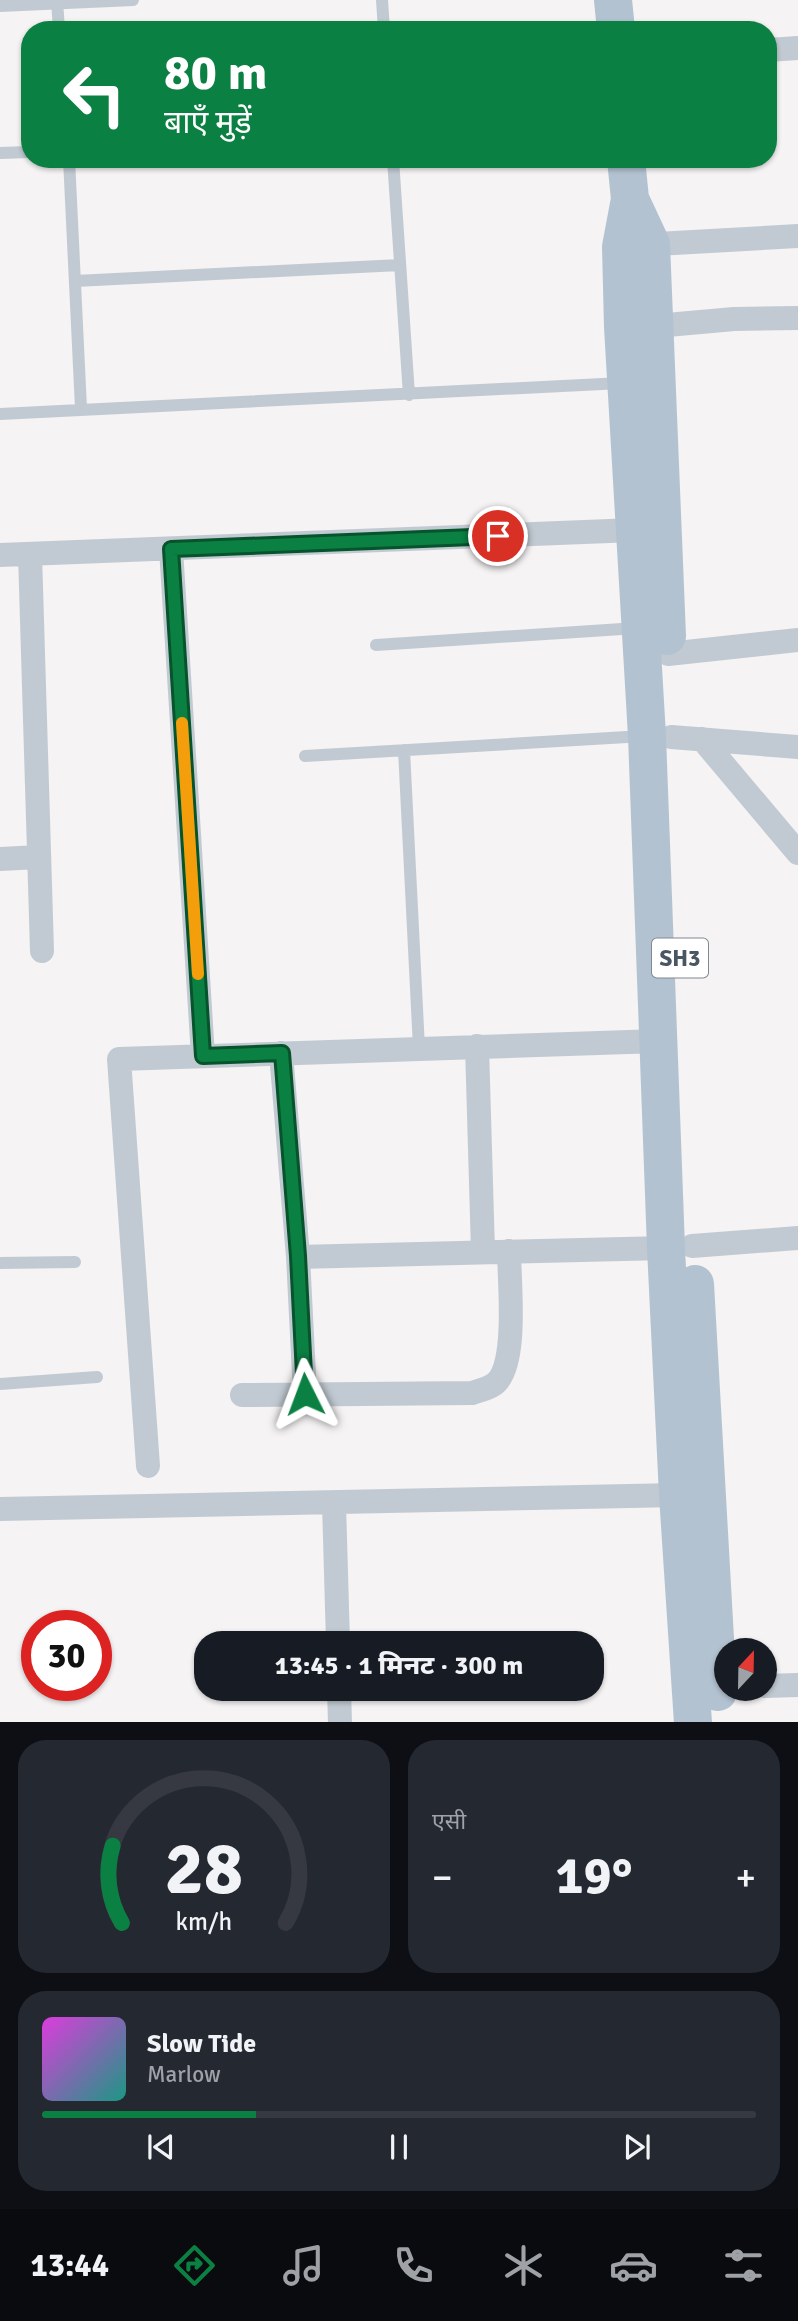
<!DOCTYPE html>
<html lang="hi">
<head>
<meta charset="utf-8">
<style>
	body { margin:0; font-family:Signika,"Noto Sans Devanagari",sans-serif; background:#242831; color:#f1f3f6; height:100vh; display:flex; flex-direction:column; font-size:26px; white-space:nowrap }
	* { box-sizing:border-box; margin:0 }
	p { font-size:23px; color:#9ea1a6 }
	.icon { flex:none; width:38px; height:38px; fill:none; stroke:currentColor; stroke-width:2; stroke-linecap:round; stroke-linejoin:round }
	.map { position:relative; height:1722px; overflow:hidden }
	.details { display:flex; flex-direction:column; gap:18px; padding:18px; background:#0d0f14; flex:1 }
	.details>* { flex:none }
	.top-card { position:absolute; left:21px; top:21px; width:756px; height:147px; border-radius:28px; box-shadow:0 2px 5px #0004; background:#0b8043; color:#fff; overflow:hidden }
	.needle { width:46px; rotate:22deg }
	.controls { position:absolute; left:714px; top:1638px; display:grid; gap:14px }
	.controls a { display:grid; place-items:center; width:63px; height:63px; border-radius:50%; background:#171b24; box-shadow:0 2px 5px #0004; font-size:35px }
	.speed { position:absolute; left:21px; top:1610px; display:flex; gap:14px; font-size:35px; font-weight:700; text-align:center }
	.speed>* { display:grid; place-content:center; width:91px; height:91px; border-radius:50%; background:#171b24; box-shadow:0 2px 5px #0004; line-height:1 }
	.speed .limit { border:10px solid #d22; background:#fff; color:#111 }
	.pin { position:absolute; display:grid; place-items:center; width:60px; height:60px; color:#fff; margin:-30px; border:4px solid #fff; border-radius:50%; box-shadow:0 2px 7px #0007 }
	.me { position:absolute; width:77px; margin:-38px; rotate:357deg; stroke-linejoin:round; filter:drop-shadow(0 0 5px #0008) }
	.turn { display:flex; align-items:center; gap:24px; height:147px; padding:0 28px; font-size:32px }
	.turn .icon { width:91px; height:91px; stroke-width:2.5 }
	.turn b { display:block; font-size:49px; line-height:60px }
	.big { font-size:52px; font-weight:800; line-height:1.1 }
	.details .widget { flex:1; display:flex; flex-direction:column; justify-content:center; gap:10px; min-width:0; padding:0 24px; border-radius:28px; background:#242831 }
	.details .dial { align-items:center; gap:0 }
	.dial svg { height:182px; overflow:visible; fill:none; stroke:#363941; stroke-width:7; stroke-linecap:round; text-anchor:middle }
	.dial text { fill:#f1f3f6; stroke:none }
	.song { display:flex; align-items:center; gap:21px }
	.cover { width:84px; height:84px; border-radius:10px; background:linear-gradient(135deg,hsl(300 70% 55%),hsl(170 70% 35%)) }
	.played { height:7px; border-radius:4px; background:linear-gradient(90deg,#0b8043 30%,#363941 30%) }
	.keys { display:flex; justify-content:space-around; direction:ltr }
	.heat { display:flex; justify-content:space-between; align-items:center; font-size:38px; direction:ltr }
	.details .tiles { flex:1; display:grid; gap:18px; grid-template-columns:1fr 1fr }
	.widget:last-child { grid-column:span 2 }
	.trip { position:absolute; left:194px; top:1631px; width:410px; height:70px; border-radius:28px; background:#171b24; box-shadow:0 2px 5px #0004; font-weight:800; line-height:70px; text-align:center }
	.tab-bar { display:flex; height:112px; justify-content:space-around; align-items:center; background:#090b0e; color:#9ea1a6 }
	.tab-bar .icon { width:49px; height:49px }
	.tab-bar .active { color:#0b8043 }
	.tab-bar b { font-size:32px; color:#f1f3f6 }
	.map>svg:first-child { display:block }
	.lines { fill:none; stroke-linecap:round; stroke-linejoin:round }
	.service { stroke:#c1cad2; stroke-width:12 }
	.minor { stroke:#c1cad2; stroke-width:24 }
	.primary { stroke:#b3c2d1; stroke-width:38 }
	.route-casing { stroke:#07532c; stroke-width:18 }
	.route { stroke:#0b8043; stroke-width:12 }
	.slow { stroke:#f59e0b; stroke-width:12 }
	.labels { text-anchor:middle; stroke-width:5; stroke-linejoin:round; paint-order:stroke }
	.shield { fill:#fff; stroke:#808990; stroke-width:2 }
	.shield-label { font-size:23px; font-weight:bold; fill:#4a5661 }
</style>
</head>
<body>
<div class="map">
<svg width="798" height="1723" viewBox="0 0 798 1723">
	<rect width="100%" height="100%" fill="#f5f3f3"/>
	<g class="lines">
		<!-- service -->
		<path class="service" d="M57,0L59,30
			M382,0L384,30
			M0,6L133,0
			M0,153L30,152
			M69,159L81,408
			M393,159L409,395
			M75,281L400,265
			M0,414L622,383
			M376,645L637,628
			M404,750L419,1048
			M305,756L644,736
			M0,1263L75,1262
			M0,1384L97,1377"/>
		<!-- minor -->
		<path class="minor" d="M768,50L798,48
			M639,245L798,236
			M656,326L734,319L798,318
			M171,549L203,1056
			M30,554L42,951
			M0,555L635,530
			M668,654L798,640
			M671,737L798,747
			M702,739L798,853
			M0,859L39,857
			M477,1046L483,1252
			M281,1053L298,1257L666,1248
			M692,1246L798,1238
			M298,1257L305,1394
			M242,1395L472,1393C478,1391 487,1389 493,1385C519,1369 509,1280 509,1251
			M148,1466L119,1059L659,1041
			M334,1503L338,1643
			M0,1509L678,1495
			M765,1686L798,1685
			M339,1689L340,1723"/>
		<!-- primary -->
		<path class="primary" d="M613,0L616,30
			M626,159L630,199L621,247L623,327L647,736L666,1248L678,1495L693,1723
			M630,199L651,244L667,636
			M695,1284L718,1692"/>
	</g>
	<g class="lines">
		<defs>
			<path id="route" d="M305,1394L298,1256L282,1053L203,1056L171,549L498,536"/>
		</defs>
		<!-- route casing -->
		<use href="#route" class="route-casing"/>
		<!-- route -->
		<use href="#route" class="route"/>
		<!-- slow -->
		<path class="slow" d="M182,723L198,974"/>
	</g>
	<g class="labels">
		<!-- shield labels -->
		<rect class="shield" x="652" y="938.5" width="56" height="39" rx="5"/>
		<g class="shield-label">
			<text x="680" y="966">SH3</text>
		</g>
	</g>
</svg>
<div class="controls">
<a><svg class="needle" viewBox="-14 -14 28 28"><path d="M0-13l5 13h-10z" fill="#e53935"/><path d="M0 13l5-13h-10z" fill="#9ea1a6"/></svg></a>
</div>
<div class="speed"><div class="limit">30</div></div>
<div class="pin" style="left:498px;top:536px;background:#d93025"><svg class="icon" aria-label="arrive" viewBox="0 0 24 24"><path d="M6 21V4h12l-3 4 3 4H6"/></svg></div>
<svg class="me" style="left:305px;top:1394px" viewBox="-20 -20 40 40"><path d="M0-17L14 15 0 8-14 15z" fill="#0b8043" stroke="#fff" stroke-width="4"/></svg>
<div class="trip">13:45 · 1 मिनट · 300 m</div>
<div class="top-card">
<div class="turn"><svg class="icon" aria-label="left" viewBox="0 0 24 24"><path d="M17 20v-9H6M10 6l-5 5 5 5"/></svg><div><b>80 m</b>बाएँ मुड़ें</div></div>
</div>
</div>
<section class="details">
<div class="tiles">
<div class="widget dial"><svg viewBox="0 0 100 80">
<path d="M14 69A42 42 0 1 1 86 69"/>
<path d="M14 69A42 42 0 0 1 10 35" stroke="#0b8043"/>
<text x="50" y="56" font-size="32" font-weight="700">28</text>
<text x="50" y="72" font-size="11">km/h</text>
</svg></div>
<div class="widget"><p>एसी</p>
<div class="heat"><a>−</a><b class="big">19°</b><a>+</a></div>
</div>
<div class="widget">
<div class="song"><i class="cover"></i><div><b>Slow Tide</b><p>Marlow</p></div></div>
<div class="played"></div>
<div class="keys"><svg class="icon" aria-label="previous" viewBox="0 0 24 24"><path d="M18 5L8 12l10 7zM5 5v14"/></svg><svg class="icon" aria-label="pause" viewBox="0 0 24 24"><path d="M8 5v14M16 5v14"/></svg><svg class="icon" aria-label="next" viewBox="0 0 24 24"><path d="M6 5l10 7-10 7zM19 5v14"/></svg></div>
</div>
</div>
</section>
<nav class="tab-bar">
<b>13:44</b>
<svg class="icon active" aria-label="directions" viewBox="0 0 24 24"><path d="M12 3l9 9-9 9-9-9zM9 14v-3h6M13 9l2 2-2 2"/></svg>
<svg class="icon" aria-label="music" viewBox="0 0 24 24"><path d="M9 18V5l10-2v13"/><circle cx="6" cy="18" r="3"/><circle cx="16" cy="16" r="3"/></svg>
<svg class="icon" aria-label="phone" viewBox="0 0 24 24"><path d="M5 4h4l2 5-3 2q2 4 5 5l2-3 5 2v4C11 20 4 13 5 4z"/></svg>
<svg class="icon" aria-label="climate" viewBox="0 0 24 24"><path d="M12 3v18M4 7l16 10M4 17L20 7"/></svg>
<svg class="icon" aria-label="car" viewBox="0 0 24 24"><path d="M5 17H2v-5l4-1 3-4h7l3 4 3 1v5h-3M9 17h6M6 11h13"/><circle cx="7" cy="17" r="2"/><circle cx="17" cy="17" r="2"/></svg>
<svg class="icon" aria-label="filters" viewBox="0 0 24 24"><path d="M4 7h16M4 17h16"/><circle cx="9" cy="7" r="2"/><circle cx="15" cy="17" r="2"/></svg>
</nav>
</body>
</html>
